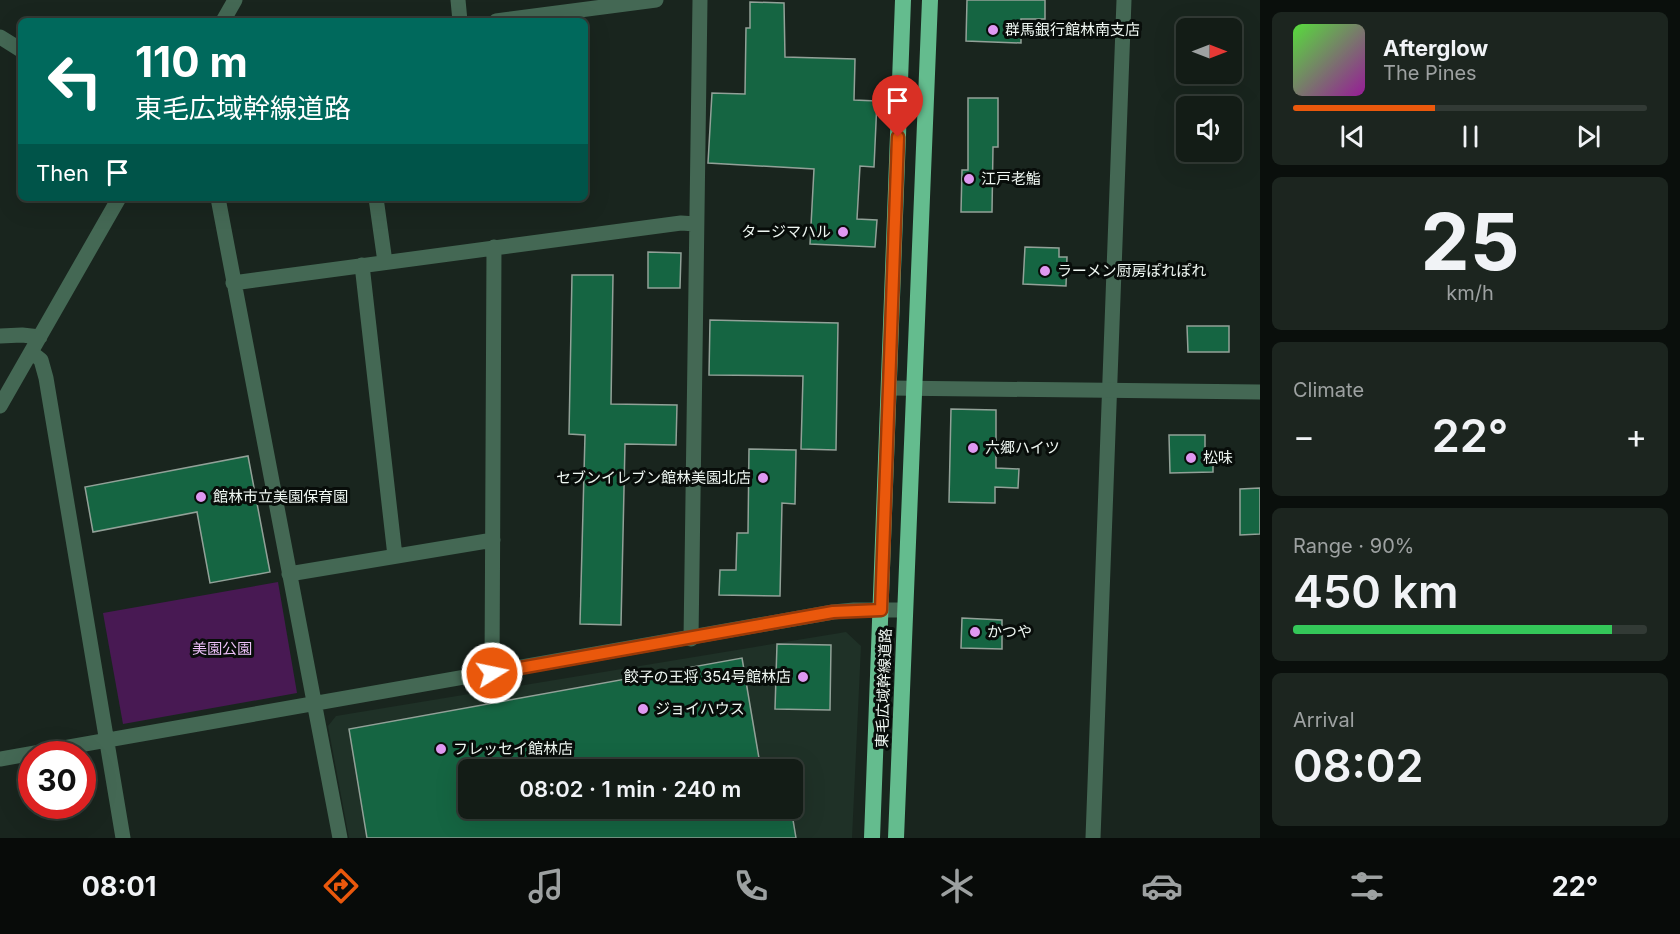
<!DOCTYPE html>
<html lang="en">
<head>
<meta charset="utf-8">
<style>
	body { margin:0; font-family:Inter,"Noto Sans JP",sans-serif; background:#1c251f; color:#f1f3f6; height:100vh; display:flex; flex-direction:column; font-size:22px; white-space:nowrap }
	* { box-sizing:border-box; margin:0 }
	p { font-size:20px; color:#9da1a1 }
	.icon { flex:none; width:33px; height:33px; fill:none; stroke:currentColor; stroke-width:2; stroke-linecap:round; stroke-linejoin:round }
	.map { position:relative; flex:1; overflow:hidden }
	.details { display:flex; flex-direction:column; gap:12px; padding:12px; background:#0a0f0c; width:420px }
	.details>* { flex:none }
	.guide { position:absolute; left:18px; top:18px; width:570px; height:183px; border-radius:9px; box-shadow:0 6px 24px #0002,0 0 0 2px #323a35; background:#00695c; color:#fff; overflow:hidden }
	.needle { width:39px; rotate:90deg }
	.controls { position:absolute; left:1176px; top:18px; display:grid; gap:12px }
	.controls a { display:grid; place-items:center; width:66px; height:66px; border-radius:9px; background:#131c16; box-shadow:0 6px 24px #0002,0 0 0 2px #323a35; font-size:30px }
	.speed { position:absolute; left:18px; top:741px; display:flex; gap:12px; font-size:30px; font-weight:700; text-align:center }
	.speed>* { display:grid; place-content:center; width:78px; height:78px; border-radius:50%; background:#131c16; box-shadow:0 6px 24px #0002,0 0 0 2px #323a35; line-height:1 }
	.speed .limit { border:9px solid #d22; background:#fff; color:#111 }
	.pin { position:absolute; display:grid; place-items:center; width:51px; height:51px; color:#fff; margin:-62px -26px; border-radius:50% 50% 50% 0; rotate:-45deg; box-shadow:0 0 6px #0007 }
	.pin .icon { rotate:45deg }
	.me { position:absolute; width:66px; margin:-33px; rotate:80deg; stroke-linejoin:round; filter:drop-shadow(0 0 4px #0008) }
	.turn { display:flex; align-items:center; gap:21px; height:126px; padding:0 18px; font-size:27px }
	.turn .icon { width:78px; height:78px; stroke-width:2.5 }
	.turn b { display:block; font-size:42px; line-height:51px }
	.then { display:flex; align-items:center; height:57px; padding:0 18px; background:#0003; gap:12px; font-size:22px }
	.big { font-size:45px; font-weight:600; line-height:1.1 }
	.details .card { flex:1; display:flex; flex-direction:column; justify-content:center; gap:9px; min-width:0; padding:0 21px; border-radius:9px; background:#1c251f }
	.details .dial { align-items:center; gap:0 }
	.dial b { font-size:78px; line-height:1 }
	.song { display:flex; align-items:center; gap:18px }
	.cover { width:72px; height:72px; border-radius:9px; background:linear-gradient(135deg,hsl(110 70% 55%),hsl(300 70% 35%)) }
	.played { height:6px; border-radius:3px; background:linear-gradient(90deg,#ea580c 40%,#323a35 40%) }
	.keys { display:flex; justify-content:space-around; direction:ltr }
	.heat { display:flex; justify-content:space-between; align-items:center; font-size:33px; direction:ltr }
	.charge { height:9px; border-radius:4px; background:linear-gradient(90deg,#34c759 90%,#323a35 0) }
	.trip { position:absolute; left:458px; top:759px; width:345px; height:60px; border-radius:9px; background:#131c16; box-shadow:0 6px 24px #0002,0 0 0 2px #323a35; font-weight:600; line-height:60px; text-align:center }
	.tab-bar { display:flex; height:96px; justify-content:space-around; align-items:center; background:#080b09; color:#9da1a1 }
	.tab-bar .icon { width:42px; height:42px }
	.tab-bar .selected { color:#ea580c }
	.tab-bar b { font-size:27px; color:#f1f3f6 }
	main { display:flex; flex:1; min-height:0 }
	.map>svg:first-child { display:block }
	.built { fill:#1f3127; fill-rule:evenodd }
	.green { fill:#481953 }
	.building { fill:#156542; stroke:#92a198; stroke-width:1.5 }
	.lines { fill:none; stroke-linecap:round; stroke-linejoin:round }
	.minor { stroke:#446854; stroke-width:15 }
	.tertiary { stroke:#446854; stroke-width:15 }
	.trunk { stroke:#64bc8e; stroke-width:16 }
	.route-casing { stroke:#983908; stroke-width:15 }
	.route { stroke:#ea580c; stroke-width:10 }
	.poi-dot { fill:#df98f1; stroke:#080d0a; stroke-width:2 }
	.labels { text-anchor:middle; stroke-width:6; stroke-linejoin:round; paint-order:stroke }
	.poi-label { font-size:15px; fill:#eff7f2; stroke:#080d0a; text-anchor:start }
	.park-label { font-size:15px; fill:#ebbff7; stroke:#080d0a }
	.street-label { font-size:15px; fill:#eff7f2; stroke:#080d0a }
</style>
</head>
<body>
<main>
<div class="map">
<svg width="1260" height="838" viewBox="0 0 1260 838">
	<rect width="100%" height="100%" fill="#19251e"/>
	<!-- built -->
	<path class="built" d="M846,632L861,646L852,838H349L328,726L336,716ZM468,770H792V808H468Z"/>
	<!-- green -->
	<path class="green" d="M278,582L297,693L123,724L103,613Z"/>
	<!-- building -->
	<path class="building" d="M967,0H1045V19H1021V43L966,41Z
		M750,2L784,3L785,57L855,59L854,100L877,101L874,167L860,166L857,219L877,220L875,247L810,244L814,169L708,163L712,93L745,94L746,28H750Z
		M968,98H998V147H993L992,212H961L962,170H968Z
		M1025,247L1059,248V257H1067L1066,286L1023,284Z
		M648,252L681,253L680,288H648Z
		M572,275H613L611,404L677,405L676,445L625,444L621,625L580,624L585,435L569,434Z
		M710,320L838,323L836,450L801,449L803,376L709,375Z
		M1187,326H1229V352H1188Z
		M951,409L996,410V468L1019,469L1018,488L995,487V503L949,502Z
		M1169,435H1205V452H1213V472L1170,473Z
		M749,449L796,450L795,504L782,503L780,596L719,595L720,570H736L737,533H748Z
		M248,456L270,572L210,583L197,512L93,532L85,487Z
		M1260,488V534L1240,535V489Z
		M962,618L1002,620V649L961,648Z
		M777,644L831,645L830,710L775,709Z
		M742,658L761,770H468V808H791L796,838H367L349,729Z"/>
	<g class="lines">
		<!-- minor -->
		<path class="minor" d="M458,0L460,21
			M223,21L235,0
			M496,21L656,0
			M0,37L21,50
			M218,198L340,838
			M376,198L385,262
			M362,265L395,556
			M233,283L681,223L696,224
			M0,336L22,335L40,337
			M31,352L41,360L46,378L123,838
			M0,406L119,198
			M289,574L493,540
			M691,639L700,0
			M492,673L494,247
			M0,759L833,612L854,610H904
			M1093,838L1124,0"/>
		<!-- tertiary -->
		<path class="tertiary" d="M889,388L1260,392"/>
		<!-- trunk -->
		<path class="trunk" d="M872,838L903,0
			M896,838L930,0"/>
	</g>
	<g class="lines">
		<defs>
			<path id="route" d="M492,673L833,612L881,610L898,137"/>
		</defs>
		<!-- route casing -->
		<use href="#route" class="route-casing"/>
		<!-- route -->
		<use href="#route" class="route"/>
	</g>
	<!-- markers -->
	<g class="poi-dot">
		<circle cx="993" cy="30" r="6"/>
		<circle cx="969" cy="179" r="6"/>
		<circle cx="843" cy="232" r="6"/>
		<circle cx="1045" cy="271" r="6"/>
		<circle cx="973" cy="448" r="6"/>
		<circle cx="1191" cy="458" r="6"/>
		<circle cx="763" cy="478" r="6"/>
		<circle cx="201" cy="497" r="6"/>
		<circle cx="975" cy="632" r="6"/>
		<circle cx="803" cy="677" r="6"/>
		<circle cx="643" cy="709" r="6"/>
		<circle cx="441" cy="749" r="6"/>
	</g>
	<g class="labels">
		<!-- poi labels -->
		<g class="poi-label">
			<text x="1005" y="35">群馬銀行館林南支店</text>
			<text x="981" y="184">江戸老鮨</text>
			<text x="831" y="237" text-anchor="end">タージマハル</text>
			<text x="1057" y="276">ラーメン厨房ぽれぽれ</text>
			<text x="985" y="453">六郷ハイツ</text>
			<text x="1203" y="463">松味</text>
			<text x="751" y="483" text-anchor="end">セブンイレブン館林美園北店</text>
			<text x="213" y="502">館林市立美園保育園</text>
			<text x="987" y="637">かつや</text>
			<text x="791" y="682" text-anchor="end">餃子の王将 354号館林店</text>
			<text x="655" y="714">ジョイハウス</text>
			<text x="453" y="754">フレッセイ館林店</text>
		</g>
		<!-- park labels -->
		<g class="park-label">
			<text x="222" y="654">美園公園</text>
		</g>
		<!-- street labels -->
		<g class="street-label">
			<text transform="translate(884 688) rotate(-88)" y="5">東毛広域幹線道路</text>
		</g>
	</g>
</svg>
<div class="controls">
<a><svg class="needle" viewBox="-14 -14 28 28"><path d="M0-13l5 13h-10z" fill="#e53935"/><path d="M0 13l5-13h-10z" fill="#9da1a1"/></svg></a>
<a><svg class="icon" aria-label="sound" viewBox="0 0 24 24"><path d="M4 9h4l5-4v14l-5-4H4zM17 9q2 3 0 6"/></svg></a>
</div>
<div class="speed"><div class="limit">30</div></div>
<div class="pin" style="left:898px;top:137px;background:#d93025"><svg class="icon" aria-label="arrive" viewBox="0 0 24 24"><path d="M6 21V4h12l-3 4 3 4H6"/></svg></div>
<svg class="me" style="left:492px;top:673px" viewBox="-20 -20 40 40"><circle r="17" fill="#ea580c" stroke="#fff" stroke-width="3"/><path d="M0-11L8 9 0 5-8 9z" fill="#fff"/></svg>
<div class="trip">08:02 · 1 min · 240 m</div>
<div class="guide">
<div class="turn"><svg class="icon" aria-label="left" viewBox="0 0 24 24"><path d="M17 20v-9H6M10 6l-5 5 5 5"/></svg><div><b>110 m</b>東毛広域幹線道路</div></div>
<div class="then">Then<svg class="icon" aria-label="arrive" viewBox="0 0 24 24"><path d="M6 21V4h12l-3 4 3 4H6"/></svg></div>
</div>
</div>
<section class="details">
<div class="card">
<div class="song"><i class="cover"></i><div><b>Afterglow</b><p>The Pines</p></div></div>
<div class="played"></div>
<div class="keys"><svg class="icon" aria-label="previous" viewBox="0 0 24 24"><path d="M18 5L8 12l10 7zM5 5v14"/></svg><svg class="icon" aria-label="pause" viewBox="0 0 24 24"><path d="M8 5v14M16 5v14"/></svg><svg class="icon" aria-label="next" viewBox="0 0 24 24"><path d="M6 5l10 7-10 7zM19 5v14"/></svg></div>
</div>
<div class="card dial"><b>25</b><p>km/h</p></div>
<div class="card"><p>Climate</p>
<div class="heat"><a>−</a><b class="big">22°</b><a>+</a></div>
</div>
<div class="card"><p>Range · 90%</p><b class="big">450 km</b><div class="charge"></div></div>
<div class="card"><p>Arrival</p><b class="big">08:02</b></div>
</section>
</main>
<nav class="tab-bar">
<b>08:01</b>
<svg class="icon selected" aria-label="directions" viewBox="0 0 24 24"><path d="M12 3l9 9-9 9-9-9zM9 14v-3h6M13 9l2 2-2 2"/></svg>
<svg class="icon" aria-label="music" viewBox="0 0 24 24"><path d="M9 18V5l10-2v13"/><circle cx="6" cy="18" r="3"/><circle cx="16" cy="16" r="3"/></svg>
<svg class="icon" aria-label="phone" viewBox="0 0 24 24"><path d="M5 4h4l2 5-3 2q2 4 5 5l2-3 5 2v4C11 20 4 13 5 4z"/></svg>
<svg class="icon" aria-label="climate" viewBox="0 0 24 24"><path d="M12 3v18M4 7l16 10M4 17L20 7"/></svg>
<svg class="icon" aria-label="car" viewBox="0 0 24 24"><path d="M5 17H2v-5l4-1 3-4h7l3 4 3 1v5h-3M9 17h6M6 11h13"/><circle cx="7" cy="17" r="2"/><circle cx="17" cy="17" r="2"/></svg>
<svg class="icon" aria-label="filters" viewBox="0 0 24 24"><path d="M4 7h16M4 17h16"/><circle cx="9" cy="7" r="2"/><circle cx="15" cy="17" r="2"/></svg>
<b>22°</b>
</nav>
</body>
</html>
